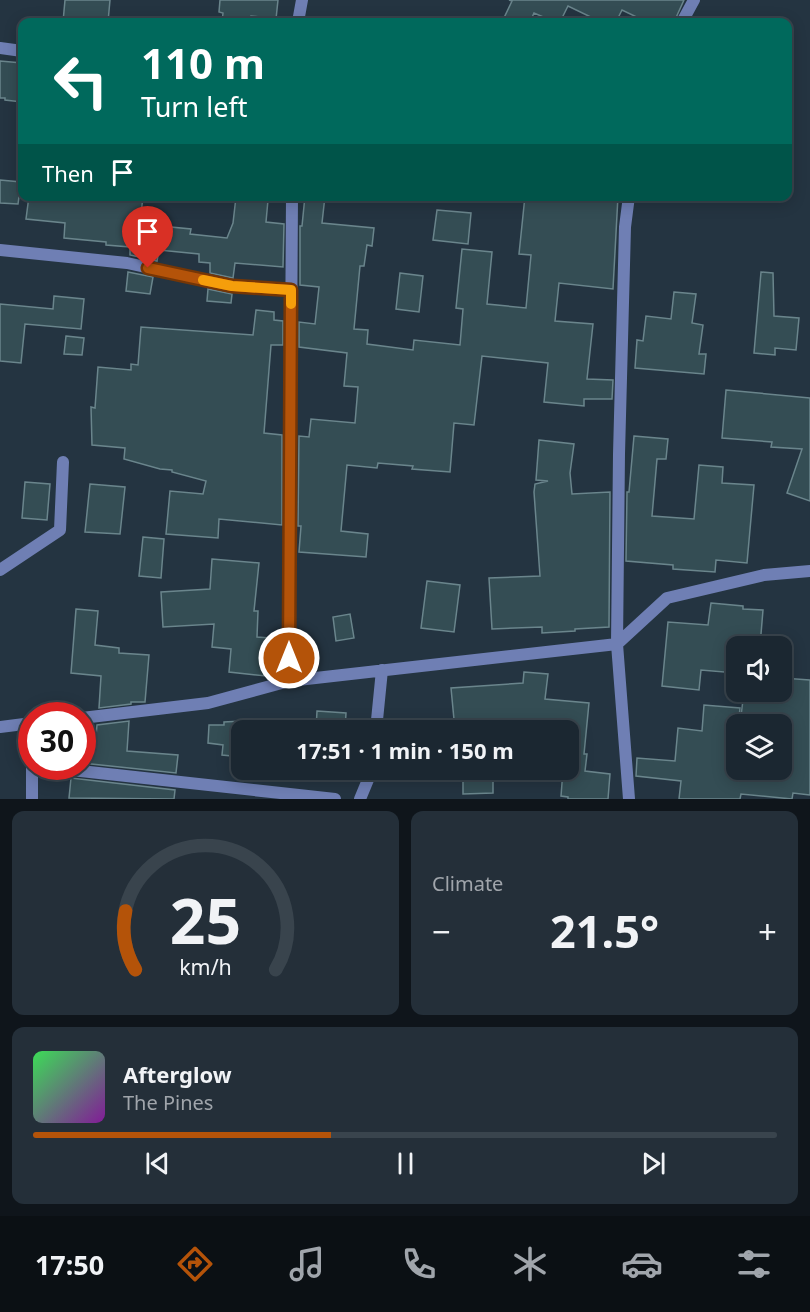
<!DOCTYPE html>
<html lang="en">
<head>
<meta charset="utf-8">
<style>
	body { margin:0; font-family:"Noto Sans",sans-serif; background:#242f39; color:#f1f3f6; height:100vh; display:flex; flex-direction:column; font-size:22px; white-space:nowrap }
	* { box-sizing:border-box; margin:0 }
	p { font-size:20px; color:#a0a5ab }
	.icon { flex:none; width:33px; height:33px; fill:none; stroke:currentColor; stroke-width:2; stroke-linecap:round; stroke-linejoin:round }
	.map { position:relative; height:799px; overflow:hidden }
	.drawer { display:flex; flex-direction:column; gap:12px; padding:12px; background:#0f151b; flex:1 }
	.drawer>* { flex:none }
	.guide { position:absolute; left:18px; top:18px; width:774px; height:183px; border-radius:12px; box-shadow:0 3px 15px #0003,0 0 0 2px #39444d; background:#00695c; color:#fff; overflow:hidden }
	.tools { position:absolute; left:726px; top:636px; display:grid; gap:12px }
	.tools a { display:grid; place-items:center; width:66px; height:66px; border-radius:12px; background:#1b2731; box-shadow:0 3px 15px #0003,0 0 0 2px #39444d; font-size:30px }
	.speed { position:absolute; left:18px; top:702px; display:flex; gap:12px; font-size:30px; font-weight:700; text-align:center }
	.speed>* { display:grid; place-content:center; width:78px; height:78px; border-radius:50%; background:#1b2731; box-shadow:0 3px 15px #0003,0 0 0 2px #39444d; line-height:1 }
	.speed .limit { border:9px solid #d22; background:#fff; color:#111 }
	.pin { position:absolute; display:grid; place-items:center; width:51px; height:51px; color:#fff; margin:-62px -26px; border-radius:50% 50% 50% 0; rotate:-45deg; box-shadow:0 0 6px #0007 }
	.pin .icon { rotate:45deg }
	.me { position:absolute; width:66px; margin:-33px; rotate:0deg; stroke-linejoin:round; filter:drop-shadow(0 0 4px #0008) }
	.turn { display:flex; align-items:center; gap:21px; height:126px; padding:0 24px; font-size:27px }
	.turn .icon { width:78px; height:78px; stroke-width:2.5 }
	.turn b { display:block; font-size:42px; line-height:51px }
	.then { display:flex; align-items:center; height:57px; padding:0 24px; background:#0003; gap:12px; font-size:22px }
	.big { font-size:45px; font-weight:700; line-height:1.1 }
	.drawer .tile { flex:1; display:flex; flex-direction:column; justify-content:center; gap:9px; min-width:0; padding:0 21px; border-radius:12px; background:#242f39 }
	.drawer .dial { align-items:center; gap:0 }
	.dial svg { height:156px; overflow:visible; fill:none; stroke:#39444d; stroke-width:7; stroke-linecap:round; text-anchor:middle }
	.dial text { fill:#f1f3f6; stroke:none }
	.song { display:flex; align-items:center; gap:18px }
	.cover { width:72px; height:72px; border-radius:9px; background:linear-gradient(135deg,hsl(130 70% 55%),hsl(290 70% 35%)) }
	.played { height:6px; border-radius:3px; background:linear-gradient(90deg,#b45309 40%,#39444d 40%) }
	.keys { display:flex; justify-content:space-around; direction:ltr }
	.heat { display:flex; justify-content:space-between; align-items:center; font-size:33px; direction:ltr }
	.drawer .tiles { flex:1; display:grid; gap:12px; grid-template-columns:1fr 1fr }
	.tile:last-child { grid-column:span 2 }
	.trip { position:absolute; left:231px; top:720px; width:348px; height:60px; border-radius:12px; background:#1b2731; box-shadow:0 3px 15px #0003,0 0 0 2px #39444d; font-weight:700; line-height:60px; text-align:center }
	.tabs { display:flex; height:96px; justify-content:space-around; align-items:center; background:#0b1014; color:#a0a5ab }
	.tabs .icon { width:42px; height:42px }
	.tabs .current { color:#b45309 }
	.tabs b { font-size:27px; color:#f1f3f6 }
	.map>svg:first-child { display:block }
	.building { fill:#344d54; stroke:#6a858c; stroke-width:1.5 }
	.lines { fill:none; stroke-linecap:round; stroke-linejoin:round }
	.street { stroke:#6f7fb4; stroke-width:12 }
	.route-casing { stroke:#753606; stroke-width:15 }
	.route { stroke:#b45309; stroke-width:10 }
	.slow { stroke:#f59e0b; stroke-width:10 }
</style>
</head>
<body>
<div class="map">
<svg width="810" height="799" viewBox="0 0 810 799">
	<rect width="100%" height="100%" fill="#243441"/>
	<!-- building -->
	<path class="building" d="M65,0H110L108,22H63Z
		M220,0H278L276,19L251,16L250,22H222L223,13L219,12Z
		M509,0H684L674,22H647L622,10L616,22H601L568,6L560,22H555L534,13L530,22H502L512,1Z
		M0,61L22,63V102L5,100V98H0Z
		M0,180L21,182L18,204L0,203Z
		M29,196H143L140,224L191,229L190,234L227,238L233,223L236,197L268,200L266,222L284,224L283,267L235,263L233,278L210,273V263L199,262V254L159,250L157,261L130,255V247L106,245V242L64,238L65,223L26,219Z
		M305,196H325L322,223L374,228L372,246L367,245L364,266H360L354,329L368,330L367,344L413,350L414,340L460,345L463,309L456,308L462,249L492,252L487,304L526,308L531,255L519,254L525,196H618L613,289L559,283L555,321L593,324L587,379L613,380L612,399H584V406L544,402L548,363L482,356L474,425L454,423L450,472L412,469L413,466L378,463L377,468L347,465L341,531L368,534L366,557L299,552L301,526H298L299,436L309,437L311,419L355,423L358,387L344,386L347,353L299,347V322L315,324L319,287L300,285V226H302Z
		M437,210L471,213L468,244L433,240Z
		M128,272L153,277L150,294L126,291Z
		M761,272L773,273L774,316L799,318L796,350L775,348V355L754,353Z
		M400,273L423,276L419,312L396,309Z
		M208,289L232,294L231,303L207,301Z
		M674,292L696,294L692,323L703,325L699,354H706L704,374L635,368L637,340L643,341L646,316L671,319Z
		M54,296L84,299L81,329L25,324L21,363L0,361V304L53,309Z
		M256,310L274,312V320L283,321V345H271L264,433L282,435V525L219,519L218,538L166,534L170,491L203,494L206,481L172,472V470L160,469L124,459L125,448L92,445L91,407L95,408L98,367L131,370V364L138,365L141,327L253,335Z
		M66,336L84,338L82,355L64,354Z
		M726,390L810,398V501L787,493L802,449L771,447L772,442L722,438Z
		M634,436L668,439L666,459H657L652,516L694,519L699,465L723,467L722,483L754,485L747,563L716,560L715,572L673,569V565L626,561L627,492H629Z
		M539,440L574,444L570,473L572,494L610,492L609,627L575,629V631L542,633V627L492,629L489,578L540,576L534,492L535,484L548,481L536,480Z
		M25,482L50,484L47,520L22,518Z
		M90,484L125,487L120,534L85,532Z
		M143,537L164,539L161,578L139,576Z
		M212,559L259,563L254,611H258L257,637L270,638L266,676L229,672L231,649L212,647L214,624L163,627L161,592L210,589Z
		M427,581L460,585L454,632L421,628Z
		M711,603L743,606V609L763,610L760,646H736V673L701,670L699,690L662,686L668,622L708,625Z
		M76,609L98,611L95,645L119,648V653L149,655L145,702H131V704L99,708L101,676L71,673Z
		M350,614L354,638L336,641L333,617Z
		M524,672L548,674L545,699L589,703L584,754H587L585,771L610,774L608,799H568V797L561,796L563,770H568V730H455L451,688L523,683Z
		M782,678L810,680V795L793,793L792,799L741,794L740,799H679L681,781L636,776L637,758L675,761L678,728L702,731L704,705L740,708L734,765L736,766V770H782V724H740L744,692H782Z
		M317,711L346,713L345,730H316Z
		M129,721L127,751L178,755L176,773L82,763V735L96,736L97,725Z
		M242,721V757L222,755L223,745L208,743L209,725H224V722Z
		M463,770H493V793L463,794Z
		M71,778L175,790L174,799L69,798Z"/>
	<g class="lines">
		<!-- street -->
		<path class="street" d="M298,22L302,0
			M682,22L694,0
			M0,48L22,51
			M0,250L127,263L232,286L291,290
			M0,570L60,530L63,462
			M289,681L292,196
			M82,718L208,703L289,681L617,644L667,598L764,575L810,571
			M0,727L32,723
			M376,730L382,670
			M32,766V799
			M35,766L335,799
			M360,799L372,770
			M629,799L617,644L619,454L625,227L629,196"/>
	</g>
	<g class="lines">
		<defs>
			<path id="route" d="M148,268L232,286L291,290L289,658"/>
		</defs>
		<!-- route casing -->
		<use href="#route" class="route-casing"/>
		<!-- route -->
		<use href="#route" class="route"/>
		<!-- slow -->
		<path class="slow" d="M203,280L232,286L291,290V304"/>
	</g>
</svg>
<div class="tools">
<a><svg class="icon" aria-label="sound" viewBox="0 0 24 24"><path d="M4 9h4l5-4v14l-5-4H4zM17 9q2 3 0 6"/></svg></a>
<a><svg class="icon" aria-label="layers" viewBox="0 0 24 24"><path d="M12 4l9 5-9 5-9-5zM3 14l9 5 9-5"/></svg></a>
</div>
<div class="speed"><div class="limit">30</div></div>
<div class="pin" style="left:148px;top:268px;background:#d93025"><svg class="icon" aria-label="arrive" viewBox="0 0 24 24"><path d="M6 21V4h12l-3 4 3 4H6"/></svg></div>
<svg class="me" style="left:289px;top:658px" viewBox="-20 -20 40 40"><circle r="17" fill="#b45309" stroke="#fff" stroke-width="3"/><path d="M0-11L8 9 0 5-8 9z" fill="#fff"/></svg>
<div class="trip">17:51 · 1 min · 150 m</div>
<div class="guide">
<div class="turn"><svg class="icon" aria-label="left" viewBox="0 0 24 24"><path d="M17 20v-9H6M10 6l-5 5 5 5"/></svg><div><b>110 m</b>Turn left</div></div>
<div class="then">Then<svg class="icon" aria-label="arrive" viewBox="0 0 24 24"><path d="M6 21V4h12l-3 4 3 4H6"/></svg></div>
</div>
</div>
<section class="drawer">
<div class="tiles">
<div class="tile dial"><svg viewBox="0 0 100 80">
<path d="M14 69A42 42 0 1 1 86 69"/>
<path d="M14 69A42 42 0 0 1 9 39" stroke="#b45309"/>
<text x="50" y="56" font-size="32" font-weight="700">25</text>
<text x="50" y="72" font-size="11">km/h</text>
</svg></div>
<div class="tile"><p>Climate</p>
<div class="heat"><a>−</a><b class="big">21.5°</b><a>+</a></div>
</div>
<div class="tile">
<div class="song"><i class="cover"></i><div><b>Afterglow</b><p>The Pines</p></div></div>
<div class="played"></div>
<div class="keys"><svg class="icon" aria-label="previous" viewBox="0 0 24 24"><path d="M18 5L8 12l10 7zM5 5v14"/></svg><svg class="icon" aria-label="pause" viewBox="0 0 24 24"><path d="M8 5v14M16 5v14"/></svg><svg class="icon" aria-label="next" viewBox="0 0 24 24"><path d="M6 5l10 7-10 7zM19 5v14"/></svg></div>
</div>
</div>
</section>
<nav class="tabs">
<b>17:50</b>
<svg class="icon current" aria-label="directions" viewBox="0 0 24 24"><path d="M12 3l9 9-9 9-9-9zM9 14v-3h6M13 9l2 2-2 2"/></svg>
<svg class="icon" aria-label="music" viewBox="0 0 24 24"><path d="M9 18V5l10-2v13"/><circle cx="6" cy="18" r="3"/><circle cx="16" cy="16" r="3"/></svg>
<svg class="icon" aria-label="phone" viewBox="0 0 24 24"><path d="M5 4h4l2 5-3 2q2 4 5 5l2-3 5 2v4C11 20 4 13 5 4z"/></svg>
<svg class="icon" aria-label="climate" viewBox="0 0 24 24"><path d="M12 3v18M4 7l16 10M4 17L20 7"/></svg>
<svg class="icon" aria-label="car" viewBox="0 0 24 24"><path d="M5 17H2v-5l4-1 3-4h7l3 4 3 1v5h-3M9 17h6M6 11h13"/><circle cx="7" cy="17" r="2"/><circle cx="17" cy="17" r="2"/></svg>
<svg class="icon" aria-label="filters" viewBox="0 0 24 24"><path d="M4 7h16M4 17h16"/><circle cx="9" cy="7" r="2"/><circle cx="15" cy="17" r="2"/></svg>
</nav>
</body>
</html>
